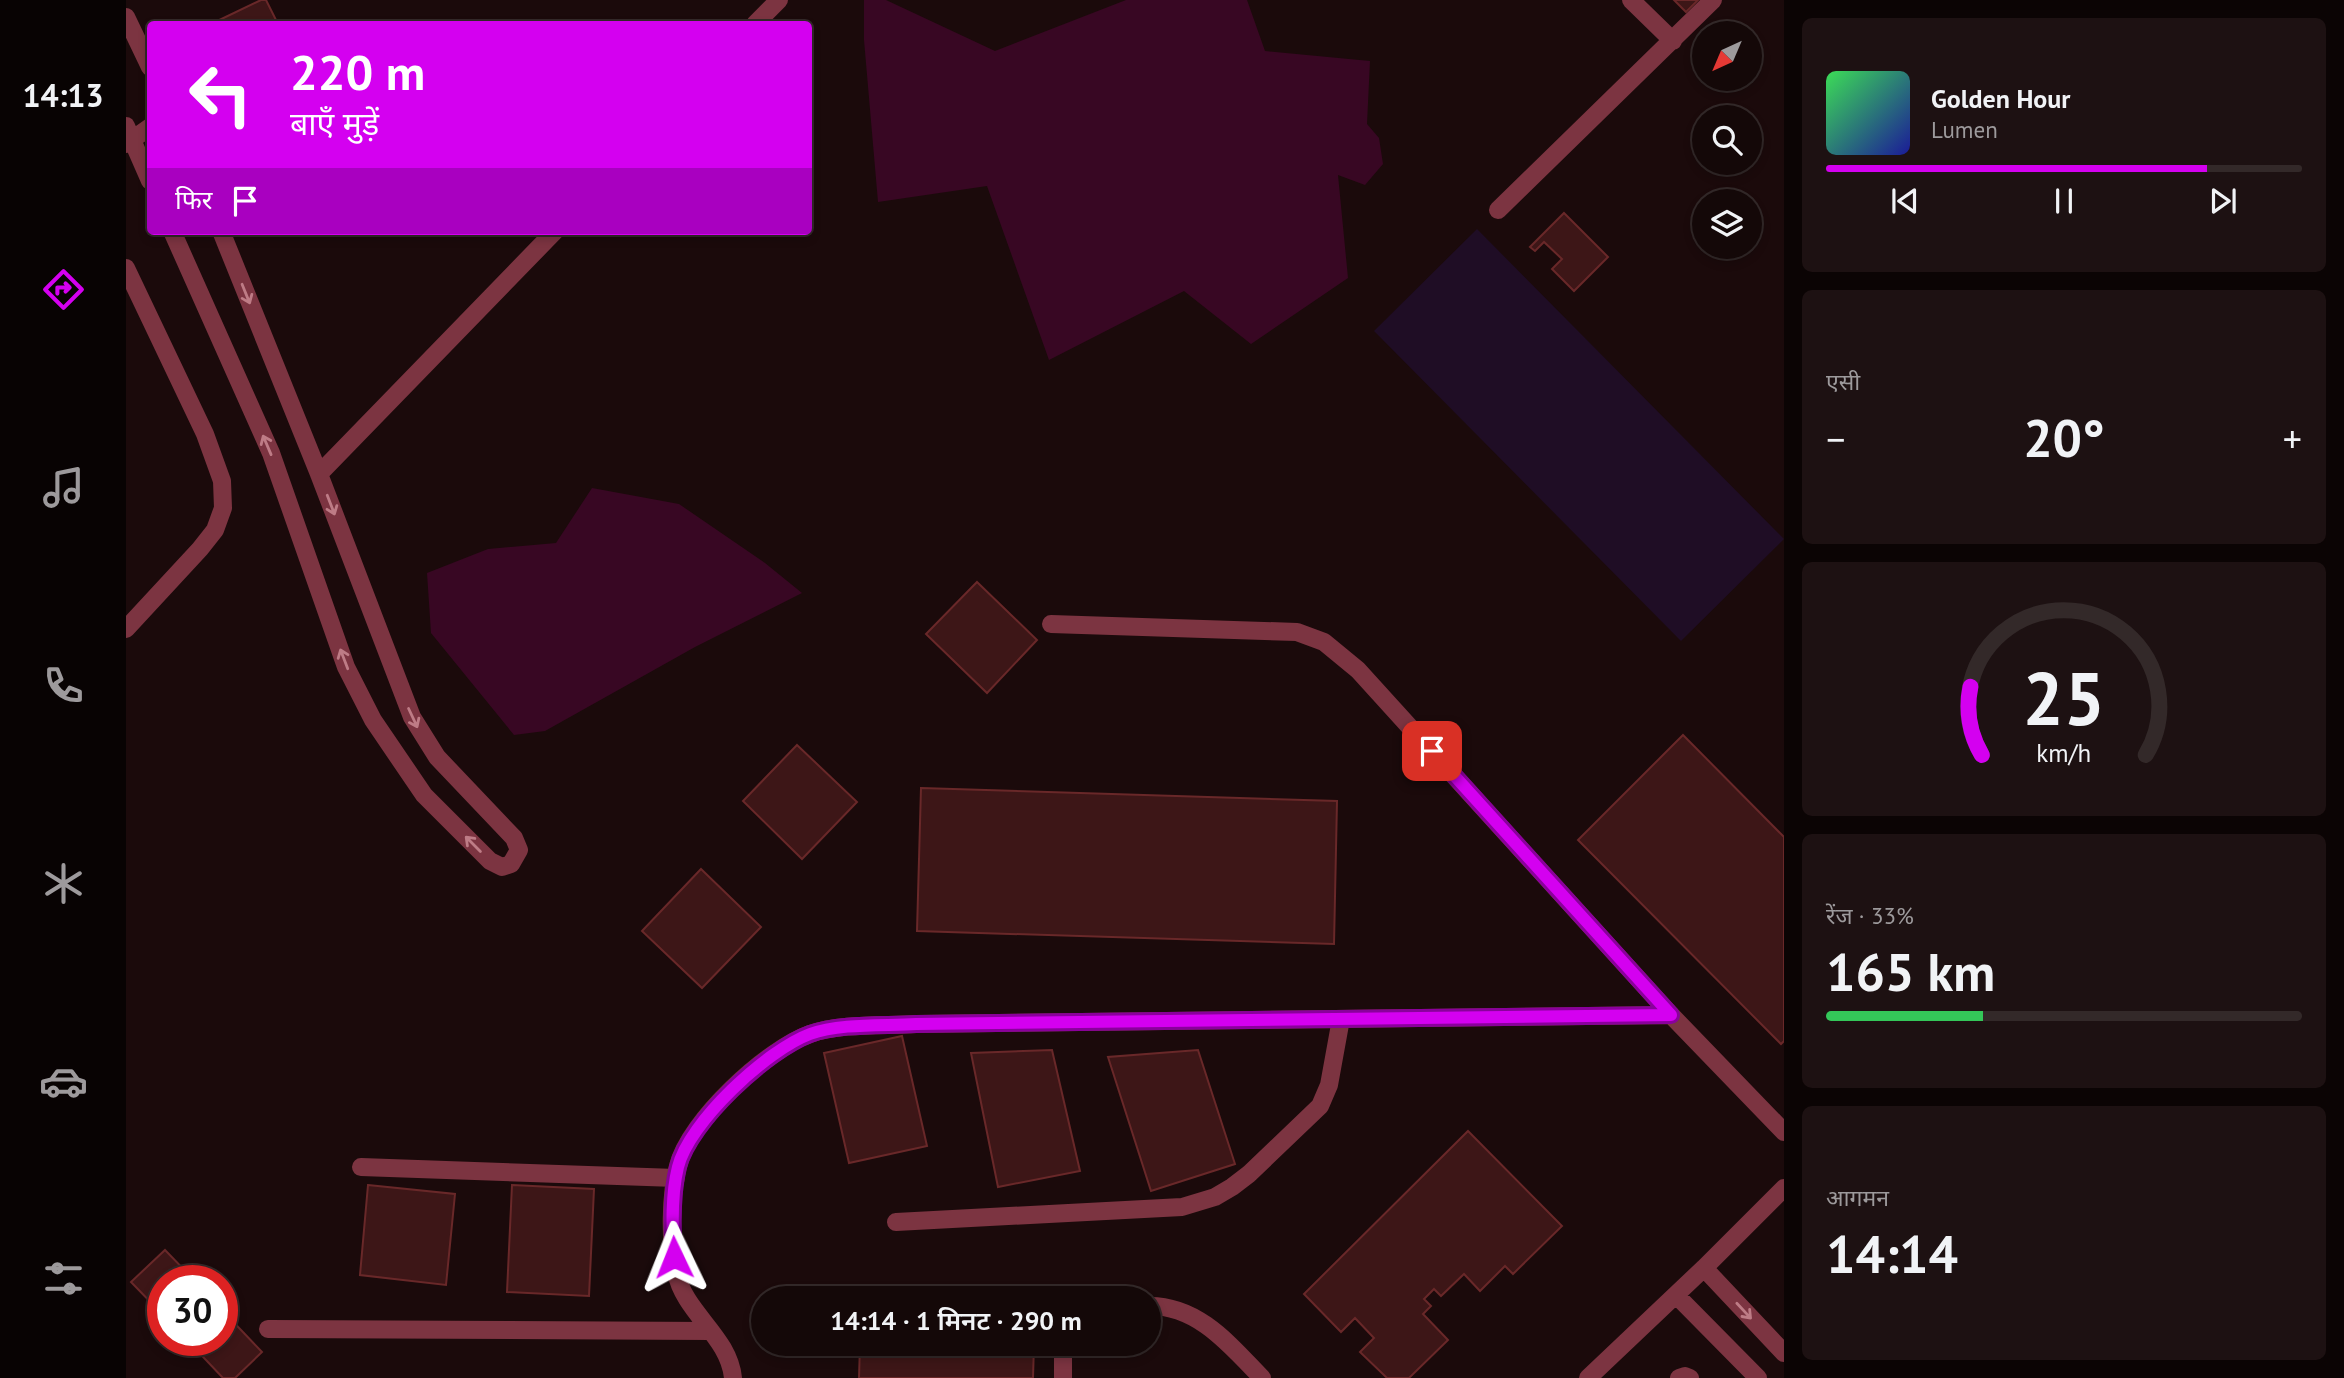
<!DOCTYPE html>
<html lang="hi">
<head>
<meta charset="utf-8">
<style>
	body { margin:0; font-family:"PT Sans","Noto Sans Devanagari",sans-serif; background:#1d1112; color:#f1f3f6; height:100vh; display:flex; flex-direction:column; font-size:26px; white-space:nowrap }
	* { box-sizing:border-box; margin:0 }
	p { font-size:23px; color:#9d9a9c }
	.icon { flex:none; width:38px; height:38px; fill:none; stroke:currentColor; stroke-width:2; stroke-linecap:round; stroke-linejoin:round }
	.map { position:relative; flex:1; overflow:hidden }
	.panel { display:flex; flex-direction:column; gap:18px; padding:18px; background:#0b0404; width:560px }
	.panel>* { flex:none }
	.top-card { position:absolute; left:21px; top:21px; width:665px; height:214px; border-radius:7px; box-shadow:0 4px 10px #0003,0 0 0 2px #332929; background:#d400f0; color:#fff; overflow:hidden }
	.needle { width:46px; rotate:224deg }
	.controls { position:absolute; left:1566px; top:21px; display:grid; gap:14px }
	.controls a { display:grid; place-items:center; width:70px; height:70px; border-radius:50%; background:#140808; box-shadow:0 4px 10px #0003,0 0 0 2px #332929; font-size:35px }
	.speed { position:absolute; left:21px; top:1265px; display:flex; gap:14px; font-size:35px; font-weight:700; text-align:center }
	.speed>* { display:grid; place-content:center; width:91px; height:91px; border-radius:50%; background:#140808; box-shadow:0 4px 10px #0003,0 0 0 2px #332929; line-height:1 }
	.speed .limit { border:10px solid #d22; background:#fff; color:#111 }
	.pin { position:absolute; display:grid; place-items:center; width:60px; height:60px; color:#fff; margin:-30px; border-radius:14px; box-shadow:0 4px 10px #0006 }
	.me { position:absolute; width:77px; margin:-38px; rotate:358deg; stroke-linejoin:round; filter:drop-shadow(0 0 5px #0008) }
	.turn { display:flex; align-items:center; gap:24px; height:147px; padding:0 28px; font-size:32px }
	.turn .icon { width:91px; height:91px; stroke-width:2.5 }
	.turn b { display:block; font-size:49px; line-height:60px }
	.then { display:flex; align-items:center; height:66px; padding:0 28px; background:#0003; gap:14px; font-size:26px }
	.big { font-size:52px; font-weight:600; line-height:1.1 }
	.panel .widget { flex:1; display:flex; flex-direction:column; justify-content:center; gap:10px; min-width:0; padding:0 24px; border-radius:10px; background:#1d1112 }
	.panel .dial { align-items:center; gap:0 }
	.dial svg { height:182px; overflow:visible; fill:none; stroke:#332929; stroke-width:7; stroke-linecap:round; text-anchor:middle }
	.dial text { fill:#f1f3f6; stroke:none }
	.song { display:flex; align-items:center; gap:21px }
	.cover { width:84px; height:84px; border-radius:10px; background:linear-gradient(135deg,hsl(130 70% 55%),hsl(240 70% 35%)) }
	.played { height:7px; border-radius:4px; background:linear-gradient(90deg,#d400f0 80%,#332929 80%) }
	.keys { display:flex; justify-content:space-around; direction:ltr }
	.heat { display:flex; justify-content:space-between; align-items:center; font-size:38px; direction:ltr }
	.charge { height:10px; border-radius:5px; background:linear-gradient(90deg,#34c759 33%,#332929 0) }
	.trip { position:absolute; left:625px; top:1286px; width:410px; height:70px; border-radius:35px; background:#140808; box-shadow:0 4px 10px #0003,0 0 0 2px #332929; font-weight:600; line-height:70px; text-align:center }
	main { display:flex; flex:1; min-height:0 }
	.menu { display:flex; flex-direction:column; width:126px; justify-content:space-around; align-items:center; background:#080303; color:#9d9a9c }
	.menu .icon { width:49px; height:49px }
	.menu .active { color:#d400f0 }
	.menu b { font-size:32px; color:#f1f3f6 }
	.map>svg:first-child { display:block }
	.green { fill:#1f0d25 }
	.water { fill:#380723 }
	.building { fill:#3d1617; stroke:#692829; stroke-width:2 }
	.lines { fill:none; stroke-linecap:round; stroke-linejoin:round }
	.minor { stroke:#7c3441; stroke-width:18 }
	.oneway { stroke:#be7c86 }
	.route-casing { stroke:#8a009c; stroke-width:18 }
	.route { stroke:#d400f0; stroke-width:12 }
</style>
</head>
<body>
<main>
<nav class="menu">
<b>14:13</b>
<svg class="icon active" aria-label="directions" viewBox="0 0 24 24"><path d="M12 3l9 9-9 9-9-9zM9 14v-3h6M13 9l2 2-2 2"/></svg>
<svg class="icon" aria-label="music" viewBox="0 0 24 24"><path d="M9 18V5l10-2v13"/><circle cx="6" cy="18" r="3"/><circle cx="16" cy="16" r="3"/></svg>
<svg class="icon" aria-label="phone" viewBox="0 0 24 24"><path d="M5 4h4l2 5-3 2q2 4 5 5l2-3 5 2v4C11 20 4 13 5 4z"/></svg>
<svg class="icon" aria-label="climate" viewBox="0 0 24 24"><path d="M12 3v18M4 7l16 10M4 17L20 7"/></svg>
<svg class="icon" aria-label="car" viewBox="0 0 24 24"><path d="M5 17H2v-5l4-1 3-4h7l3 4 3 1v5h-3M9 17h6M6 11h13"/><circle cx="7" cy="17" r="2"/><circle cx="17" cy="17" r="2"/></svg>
<svg class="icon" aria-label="filters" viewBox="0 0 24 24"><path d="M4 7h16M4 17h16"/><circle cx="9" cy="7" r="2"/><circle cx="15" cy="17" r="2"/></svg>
</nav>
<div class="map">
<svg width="1658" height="1378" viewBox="0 0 1658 1378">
	<rect width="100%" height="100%" fill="#1b0a0b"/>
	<!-- green -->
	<path class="green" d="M1351,229L1658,539L1555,641L1248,331Z"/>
	<!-- water -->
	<path class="water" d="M738,0H760L869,51L1000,0H1121L1139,51L1244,61L1241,124L1253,138L1257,164L1239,185L1212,175L1222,278L1125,344L1058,291L923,360L861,186L752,202L738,40Z
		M466,488L553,504L639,563L676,593L569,647L419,731L388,735L305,633L301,573L362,549L430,543Z"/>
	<!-- building -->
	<path class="building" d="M135,0H140L152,24H85Z
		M1548,0H1572L1560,12Z
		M1438,213L1482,257L1448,291L1426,269L1436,259L1418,242L1409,251L1404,247Z
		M851,582L911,640L861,693L800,634Z
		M1557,735L1658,837V1041L1655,1044L1452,840Z
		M671,745L731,802L676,859L617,801Z
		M795,788L1211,801L1208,944L791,931Z
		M575,869L635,927L576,988L516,931Z
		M776,1036L801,1146L723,1163L698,1053Z
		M926,1050L954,1171L872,1187L845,1053Z
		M1072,1050L1109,1164L1025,1191L982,1057Z
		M1342,1131L1436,1226L1387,1274L1379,1266L1354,1291L1338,1274L1315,1296L1308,1289L1298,1299L1305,1306L1297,1314L1322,1340L1283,1378H1261L1234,1352L1248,1338L1229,1318L1215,1332L1178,1294Z
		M242,1185L329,1194L320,1285L234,1275Z
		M386,1185L468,1189L463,1296L381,1292Z
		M39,1250L69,1281H37V1315L5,1282Z
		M96,1310L136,1352L109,1378H97L61,1340H96Z
		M734,1344H908L907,1378H733Z"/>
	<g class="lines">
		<!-- minor -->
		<path class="minor" d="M1505,0L1547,41
			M0,17L24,67
			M629,24L653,0
			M0,126L24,181
			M0,144L24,127
			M1372,210L1587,0
			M46,231L145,453L220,667L247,720L298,795L364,861L376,867L385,864L393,850L388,838L311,757L286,717L193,474L95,231
			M0,268L79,434L96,481L97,508L89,530L74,549L0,629
			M193,474L429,231
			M925,624L1171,632L1198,642L1232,670L1545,1015L1658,1132
			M235,1167L550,1178
			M770,1222L1056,1207L1089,1197L1106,1187L1123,1174L1194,1106L1203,1085L1215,1019
			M1578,1268L1658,1353
			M1550,1295L1632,1378
			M1022,1306C1072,1305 1104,1345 1136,1378
			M142,1329L585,1331
			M607,1378C603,1336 558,1313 550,1272C544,1242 544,1195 552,1166C563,1121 641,1049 684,1034C714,1023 758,1026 790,1024L1545,1015
			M937,1378V1344
			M1462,1378L1578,1268L1658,1188
			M1553,1378L1559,1376L1564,1378"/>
	</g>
	<!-- one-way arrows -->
	<defs><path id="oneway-shaft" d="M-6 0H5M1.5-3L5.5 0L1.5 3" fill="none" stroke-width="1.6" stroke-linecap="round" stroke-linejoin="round" transform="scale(1.75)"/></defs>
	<g class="oneway">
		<use href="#oneway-shaft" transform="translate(120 294) rotate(68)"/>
		<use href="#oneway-shaft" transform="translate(141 445) rotate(-113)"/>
		<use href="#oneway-shaft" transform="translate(205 505) rotate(69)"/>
		<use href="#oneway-shaft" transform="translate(218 659) rotate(-111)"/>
		<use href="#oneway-shaft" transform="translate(287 718) rotate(65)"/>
		<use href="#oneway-shaft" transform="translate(347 844) rotate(-135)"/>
		<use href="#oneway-shaft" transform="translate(1618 1311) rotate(47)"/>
	</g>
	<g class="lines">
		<defs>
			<path id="route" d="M548,1257C546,1227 545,1195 552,1167C563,1122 641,1050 684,1034C714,1023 758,1026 790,1024L1545,1015L1306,751"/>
		</defs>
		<!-- route casing -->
		<use href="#route" class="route-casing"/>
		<!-- route -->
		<use href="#route" class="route"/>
	</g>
</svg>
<div class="controls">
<a><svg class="needle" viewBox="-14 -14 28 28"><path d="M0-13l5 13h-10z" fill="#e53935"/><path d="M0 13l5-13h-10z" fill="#9d9a9c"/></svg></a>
<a><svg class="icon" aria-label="search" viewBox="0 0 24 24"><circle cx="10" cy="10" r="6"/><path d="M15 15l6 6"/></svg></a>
<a><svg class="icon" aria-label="layers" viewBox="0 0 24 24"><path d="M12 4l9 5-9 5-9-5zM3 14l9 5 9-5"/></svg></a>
</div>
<div class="speed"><div class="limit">30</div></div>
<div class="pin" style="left:1306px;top:751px;background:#d93025"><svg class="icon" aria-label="arrive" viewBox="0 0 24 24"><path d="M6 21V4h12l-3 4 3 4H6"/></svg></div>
<svg class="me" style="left:548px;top:1257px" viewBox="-20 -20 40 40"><path d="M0-17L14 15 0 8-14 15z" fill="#d400f0" stroke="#fff" stroke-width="4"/></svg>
<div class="trip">14:14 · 1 मिनट · 290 m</div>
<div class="top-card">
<div class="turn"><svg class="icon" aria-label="left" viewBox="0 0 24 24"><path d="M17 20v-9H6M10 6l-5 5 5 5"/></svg><div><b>220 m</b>बाएँ मुड़ें</div></div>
<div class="then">फिर<svg class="icon" aria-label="arrive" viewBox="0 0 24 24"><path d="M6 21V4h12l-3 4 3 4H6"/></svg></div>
</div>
</div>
<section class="panel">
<div class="widget">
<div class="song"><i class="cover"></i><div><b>Golden Hour</b><p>Lumen</p></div></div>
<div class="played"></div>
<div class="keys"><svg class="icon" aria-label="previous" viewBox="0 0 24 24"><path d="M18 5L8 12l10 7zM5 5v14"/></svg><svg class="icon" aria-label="pause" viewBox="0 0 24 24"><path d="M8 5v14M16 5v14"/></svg><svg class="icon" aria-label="next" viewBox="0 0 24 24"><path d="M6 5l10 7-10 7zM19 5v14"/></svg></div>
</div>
<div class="widget"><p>एसी</p>
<div class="heat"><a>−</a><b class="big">20°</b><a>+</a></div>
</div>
<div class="widget dial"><svg viewBox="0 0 100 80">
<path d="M14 69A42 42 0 1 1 86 69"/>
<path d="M14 69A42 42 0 0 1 9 39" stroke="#d400f0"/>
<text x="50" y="56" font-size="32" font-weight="700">25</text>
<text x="50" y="72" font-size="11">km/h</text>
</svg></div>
<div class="widget"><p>रेंज · 33%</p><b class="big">165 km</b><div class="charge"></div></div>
<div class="widget"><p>आगमन</p><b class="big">14:14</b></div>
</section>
</main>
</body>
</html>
